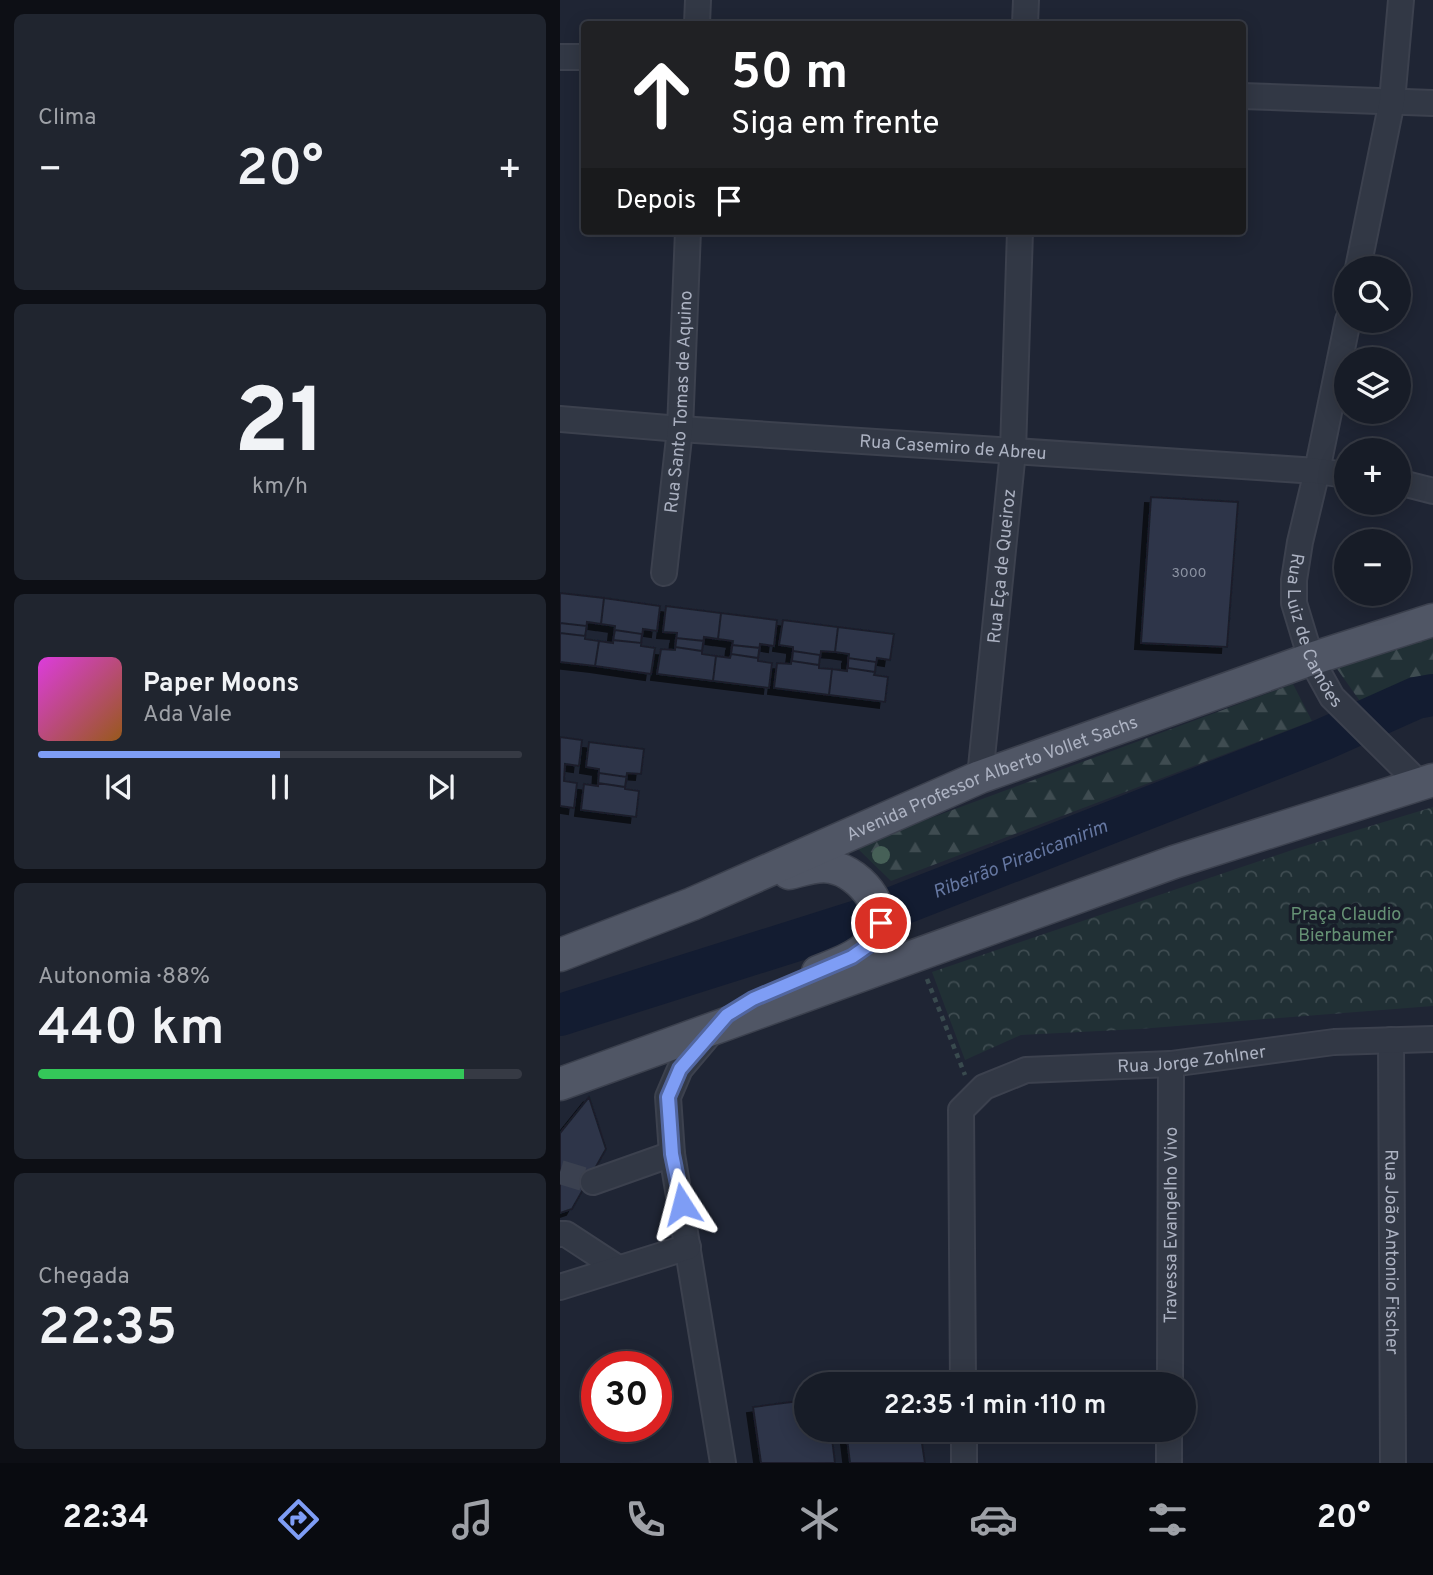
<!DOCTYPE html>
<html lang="pt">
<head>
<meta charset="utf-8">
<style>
	body { margin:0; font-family:Overpass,sans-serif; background:#20252f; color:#f1f3f6; height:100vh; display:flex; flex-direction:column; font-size:26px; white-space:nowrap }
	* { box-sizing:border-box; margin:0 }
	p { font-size:23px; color:#9ea1a7 }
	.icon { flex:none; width:38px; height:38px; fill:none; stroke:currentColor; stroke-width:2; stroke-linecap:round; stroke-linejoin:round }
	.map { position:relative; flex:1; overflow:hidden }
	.panel { display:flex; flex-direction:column; gap:14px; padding:14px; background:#0d0f15; width:560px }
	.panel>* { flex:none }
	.banner { position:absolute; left:21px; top:21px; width:665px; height:214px; border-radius:7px; box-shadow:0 4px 18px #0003,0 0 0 2px #363a44; background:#202124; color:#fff; overflow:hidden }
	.controls { position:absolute; left:774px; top:256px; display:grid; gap:14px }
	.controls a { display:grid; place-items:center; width:77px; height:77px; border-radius:50%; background:#171c27; box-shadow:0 4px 18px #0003,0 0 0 2px #363a44; font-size:35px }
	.speed { position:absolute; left:21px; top:1351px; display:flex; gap:14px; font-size:35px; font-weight:700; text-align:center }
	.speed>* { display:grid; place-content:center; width:91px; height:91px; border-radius:50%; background:#171c27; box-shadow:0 4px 18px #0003,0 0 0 2px #363a44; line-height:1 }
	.speed .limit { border:10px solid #d22; background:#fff; color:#111 }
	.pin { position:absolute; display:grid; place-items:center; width:60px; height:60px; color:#fff; margin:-30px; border:4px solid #fff; border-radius:50%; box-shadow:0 2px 7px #0007 }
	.me { position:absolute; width:77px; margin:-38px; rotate:351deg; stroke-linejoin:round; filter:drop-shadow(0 0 5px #0008) }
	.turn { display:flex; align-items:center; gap:24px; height:147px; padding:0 35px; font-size:32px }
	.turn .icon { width:91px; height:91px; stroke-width:2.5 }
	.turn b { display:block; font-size:49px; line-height:60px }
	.then { display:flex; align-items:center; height:66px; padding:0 35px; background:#0003; gap:14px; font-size:26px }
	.big { font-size:52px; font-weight:600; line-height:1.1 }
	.panel .widget { flex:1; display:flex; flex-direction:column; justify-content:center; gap:10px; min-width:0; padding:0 24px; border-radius:10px; background:#20252f }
	.panel .dial { align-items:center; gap:0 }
	.dial b { font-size:91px; line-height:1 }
	.song { display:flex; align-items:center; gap:21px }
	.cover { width:84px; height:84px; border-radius:10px; background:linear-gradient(135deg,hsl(300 70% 55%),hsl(30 70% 35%)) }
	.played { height:7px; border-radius:4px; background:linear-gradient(90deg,#7e9df5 50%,#363a44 50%) }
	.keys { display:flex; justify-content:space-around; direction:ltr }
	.heat { display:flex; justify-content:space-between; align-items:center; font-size:38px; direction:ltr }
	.charge { height:10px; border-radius:5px; background:linear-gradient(90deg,#34c759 88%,#363a44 0) }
	.trip { position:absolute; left:234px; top:1372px; width:402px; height:70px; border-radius:35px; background:#171c27; box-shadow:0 4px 18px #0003,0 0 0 2px #363a44; font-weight:600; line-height:70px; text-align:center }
	.tab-bar { display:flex; height:112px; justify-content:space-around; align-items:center; background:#090b10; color:#9ea1a7 }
	.tab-bar .icon { width:49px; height:49px }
	.tab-bar .current { color:#7e9df5 }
	.tab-bar b { font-size:32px; color:#f1f3f6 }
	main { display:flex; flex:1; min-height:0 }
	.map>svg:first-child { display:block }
	.forest { fill:url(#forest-firs) }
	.park { fill:url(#park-crowns) }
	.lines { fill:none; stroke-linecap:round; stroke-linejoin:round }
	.river { stroke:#131c31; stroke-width:42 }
	.building { fill:#2e3648; stroke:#1a1f2b; stroke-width:2; filter:url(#shadow) }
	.minor-tunnel { stroke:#3b4150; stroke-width:24; stroke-dasharray:24 12; stroke-linecap:butt }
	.minor-casing { stroke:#3c414e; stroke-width:28 }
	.major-casing { stroke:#3c414e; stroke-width:35 }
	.path { stroke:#394a4e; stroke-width:4.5; stroke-dasharray:5 5; stroke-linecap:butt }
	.minor { stroke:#323845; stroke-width:24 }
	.major { stroke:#505665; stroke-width:32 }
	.tree { fill:#466057 }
	.route-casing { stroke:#52669f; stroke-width:18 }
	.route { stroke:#7e9df5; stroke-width:12 }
	.labels { text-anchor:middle; stroke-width:7; stroke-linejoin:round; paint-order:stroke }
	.number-label { font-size:14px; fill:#8b92a2 }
	.street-label { font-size:18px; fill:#acb2c2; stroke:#181d29 }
	.park-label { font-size:18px; fill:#659174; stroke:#181d29 }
	.water-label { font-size:19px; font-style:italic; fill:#6577a1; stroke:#181d29 }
</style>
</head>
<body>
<main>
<section class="panel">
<div class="widget"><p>Clima</p>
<div class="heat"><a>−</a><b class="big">20°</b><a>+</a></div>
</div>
<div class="widget dial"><b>21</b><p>km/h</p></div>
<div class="widget">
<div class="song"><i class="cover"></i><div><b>Paper Moons</b><p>Ada Vale</p></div></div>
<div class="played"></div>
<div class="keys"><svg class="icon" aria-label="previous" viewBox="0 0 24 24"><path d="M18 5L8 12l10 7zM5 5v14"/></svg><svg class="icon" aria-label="pause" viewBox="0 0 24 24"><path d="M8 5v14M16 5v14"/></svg><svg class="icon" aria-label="next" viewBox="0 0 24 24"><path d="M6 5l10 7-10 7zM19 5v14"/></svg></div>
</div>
<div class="widget"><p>Autonomia · 88%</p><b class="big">440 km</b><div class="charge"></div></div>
<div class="widget"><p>Chegada</p><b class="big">22:35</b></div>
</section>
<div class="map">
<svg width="873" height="1463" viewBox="0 0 873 1463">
	<defs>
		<pattern id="forest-firs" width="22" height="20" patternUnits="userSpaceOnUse" patternTransform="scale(1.75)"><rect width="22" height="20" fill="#213035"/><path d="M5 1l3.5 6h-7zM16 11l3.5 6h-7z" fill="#3f4c51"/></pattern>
		<pattern id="park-crowns" width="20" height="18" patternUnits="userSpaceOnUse" patternTransform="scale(1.75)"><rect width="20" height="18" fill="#213035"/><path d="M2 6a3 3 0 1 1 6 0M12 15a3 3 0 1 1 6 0" fill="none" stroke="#3f4c51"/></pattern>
		<filter id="shadow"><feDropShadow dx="-6" dy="6" stdDeviation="0" flood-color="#0009"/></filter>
	</defs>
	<rect width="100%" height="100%" fill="#1f2534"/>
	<!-- forest -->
	<path class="forest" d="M873,638V675L802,704L775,666Z
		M733,684L752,721L331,881L295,846Z"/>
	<!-- park -->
	<path class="park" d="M873,807V1006L579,1029L461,1035L405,1060L372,972L735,849Z"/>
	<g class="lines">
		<!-- river -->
		<path class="river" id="s1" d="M0,1015L304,919L762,740L856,698L873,695"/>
	</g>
	<!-- building -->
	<path class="building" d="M591,497L678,502L667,647L581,643Z
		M0,593L44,598L41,624L27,622L25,639L39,641L35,666L0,662Z
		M44,598L100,606L97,631L83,629L81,646L95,648L91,674L35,666L39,641L53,643L55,626L41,624Z
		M106,606L161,613L158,639L144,637L142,651V654L156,656L153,681L97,674L101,649L115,650L117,633L103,632Z
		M161,613L217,620L214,646L200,644L198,658V661L212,663L209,688L153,681L156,656L170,658L171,654L173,641L158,639Z
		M223,620L278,627L275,652L261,651L259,665V668L272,669L269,695L214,688L217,663L231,664L233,651V647L219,645Z
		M0,623L27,626L25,636L0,633Z
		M278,627L334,634L330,660L317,658L315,672L314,675L328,677L325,702L269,695L272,669L287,671L289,654L275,652Z
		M55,630L82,634L81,643L53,640Z
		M116,638L144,641L142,651L115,647Z
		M172,645L200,648L198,658L171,654Z
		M233,651L260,655L259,665L232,661Z
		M288,658L316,662L315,672L288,668Z
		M0,737L22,740L19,766L5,764L4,781L17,783L14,808L0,806Z
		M29,742L84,749L81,774L67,773L65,787V789L79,791L76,817L21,810L24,784L38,786L39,769L26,767Z
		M39,773L67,777L65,787L38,783Z
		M29,1097L46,1149L12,1209L0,1213V1133Z
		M247,1400V1430H271L275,1463H201L193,1407Z
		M286,1430H360L365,1463H290Z"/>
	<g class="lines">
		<!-- minor-tunnel -->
		<path class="minor-tunnel" d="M0,1172L33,1182"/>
		<defs>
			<g id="minor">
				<path d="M137,24L138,0"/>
				<path d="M465,24L466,0"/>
				<path d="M0,57H24"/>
				<path d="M682,96L873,103"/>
				<path d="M798,268L832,101L841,0"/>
				<path id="s2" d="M788,320L757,471L740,542L734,580V603L751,659L772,697L859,783"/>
				<path id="s3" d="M0,419L120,429L757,471L786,475"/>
				<path d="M838,482L873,491"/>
				<path id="s4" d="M104,573L120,429L128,231"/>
				<path id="s5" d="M420,777L453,451L460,231"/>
				<path d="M153,1030L120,1069L108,1097L112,1154L163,1463"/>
				<path id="s6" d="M831,1040L833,1463"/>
				<path d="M33,1182L112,1154"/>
				<path d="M0,1234H6L58,1268"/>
				<path d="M0,1287L128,1247"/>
				<path id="s7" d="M403,1384L401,1110L424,1087L466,1070L611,1064L774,1042L873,1039"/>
				<path id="s8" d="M610,1384L611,1064"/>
				<path d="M404,1430V1463"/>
				<path d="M609,1463V1430"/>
			</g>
			<g id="major">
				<path d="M229,873C242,870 257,864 271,867C302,872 337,917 310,944C296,958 275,965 258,972"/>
				<path id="s9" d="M0,955L132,904L420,777L751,659L873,620"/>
				<path d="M0,1084L614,862L873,780"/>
			</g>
		</defs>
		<!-- minor casing -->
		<use href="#minor" class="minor-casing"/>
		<!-- major casing -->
		<use href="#major" class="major-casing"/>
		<!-- path -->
		<path class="path" d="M367,979L405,1075"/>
		<!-- minor -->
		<use href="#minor" class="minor"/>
		<!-- major -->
		<use href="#major" class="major"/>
	</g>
	<!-- trees -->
	<circle class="tree" cx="321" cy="855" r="9"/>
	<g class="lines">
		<defs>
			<path id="route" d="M122,1204L112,1154L108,1097L120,1069L167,1015L193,999L292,957L312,943L321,923"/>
		</defs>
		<!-- route casing -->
		<use href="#route" class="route-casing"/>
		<!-- route -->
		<use href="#route" class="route"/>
	</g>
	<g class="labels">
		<!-- number labels -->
		<g class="number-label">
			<text x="629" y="577">3000</text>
		</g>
		<!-- street labels -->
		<g class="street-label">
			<text dy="6" stroke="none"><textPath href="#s4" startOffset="172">Rua Santo Tomas de Aquino</textPath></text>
			<text dy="6" stroke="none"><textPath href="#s3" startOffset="394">Rua Casemiro de Abreu</textPath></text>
			<text dy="6" stroke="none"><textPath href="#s5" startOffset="212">Rua Eça de Queiroz</textPath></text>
			<text dy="6" stroke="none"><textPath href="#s2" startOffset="320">Rua Luiz de Camões</textPath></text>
			<text dy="6" stroke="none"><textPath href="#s9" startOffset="467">Avenida Professor Alberto Vollet Sachs</textPath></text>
			<text dy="6" stroke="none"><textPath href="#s7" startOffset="518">Rua Jorge Zohlner</textPath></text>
			<text dy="6" stroke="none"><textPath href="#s8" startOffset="159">Travessa Evangelho Vivo</textPath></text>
			<text dy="6" stroke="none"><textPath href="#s6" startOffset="212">Rua João Antonio Fischer</textPath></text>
		</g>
		<!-- park labels -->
		<g class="park-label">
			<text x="786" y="920">Praça Claudio<tspan x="786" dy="21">Bierbaumer</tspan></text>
		</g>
		<!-- water labels -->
		<g class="water-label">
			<text dy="7" stroke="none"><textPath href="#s1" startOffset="486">Ribeirão Piracicamirim</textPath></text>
		</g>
	</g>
</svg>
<div class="controls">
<a><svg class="icon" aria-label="search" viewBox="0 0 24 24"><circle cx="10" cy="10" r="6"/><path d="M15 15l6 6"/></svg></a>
<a><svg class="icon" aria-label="layers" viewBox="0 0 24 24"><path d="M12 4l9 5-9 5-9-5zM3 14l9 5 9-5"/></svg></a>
<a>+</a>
<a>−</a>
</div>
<div class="speed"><div class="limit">30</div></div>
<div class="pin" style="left:321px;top:923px;background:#d93025"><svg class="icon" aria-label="arrive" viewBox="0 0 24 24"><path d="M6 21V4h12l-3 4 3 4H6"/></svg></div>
<svg class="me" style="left:122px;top:1204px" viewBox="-20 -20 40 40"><path d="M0-17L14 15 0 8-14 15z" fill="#7e9df5" stroke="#fff" stroke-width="4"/></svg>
<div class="trip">22:35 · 1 min · 110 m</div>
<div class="banner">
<div class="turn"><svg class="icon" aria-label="ahead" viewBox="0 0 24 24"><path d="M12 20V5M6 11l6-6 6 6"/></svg><div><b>50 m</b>Siga em frente</div></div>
<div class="then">Depois<svg class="icon" aria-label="arrive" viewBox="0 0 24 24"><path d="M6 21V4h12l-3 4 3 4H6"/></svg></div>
</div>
</div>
</main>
<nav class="tab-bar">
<b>22:34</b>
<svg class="icon current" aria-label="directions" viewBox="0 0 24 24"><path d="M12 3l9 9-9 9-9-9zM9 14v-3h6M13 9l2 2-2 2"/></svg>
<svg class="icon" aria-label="music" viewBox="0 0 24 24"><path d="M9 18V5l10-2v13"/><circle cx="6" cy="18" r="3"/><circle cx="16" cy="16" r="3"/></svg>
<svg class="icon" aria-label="phone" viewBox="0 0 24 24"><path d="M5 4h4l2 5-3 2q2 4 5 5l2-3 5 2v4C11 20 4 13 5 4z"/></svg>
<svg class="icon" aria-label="climate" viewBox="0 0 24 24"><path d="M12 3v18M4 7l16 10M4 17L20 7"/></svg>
<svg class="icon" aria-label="car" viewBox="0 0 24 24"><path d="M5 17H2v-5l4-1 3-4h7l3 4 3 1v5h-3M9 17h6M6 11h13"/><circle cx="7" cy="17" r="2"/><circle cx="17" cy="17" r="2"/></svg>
<svg class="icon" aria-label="filters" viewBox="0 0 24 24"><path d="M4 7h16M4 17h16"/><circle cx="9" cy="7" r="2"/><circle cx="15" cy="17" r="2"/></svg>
<b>20°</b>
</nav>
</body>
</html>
